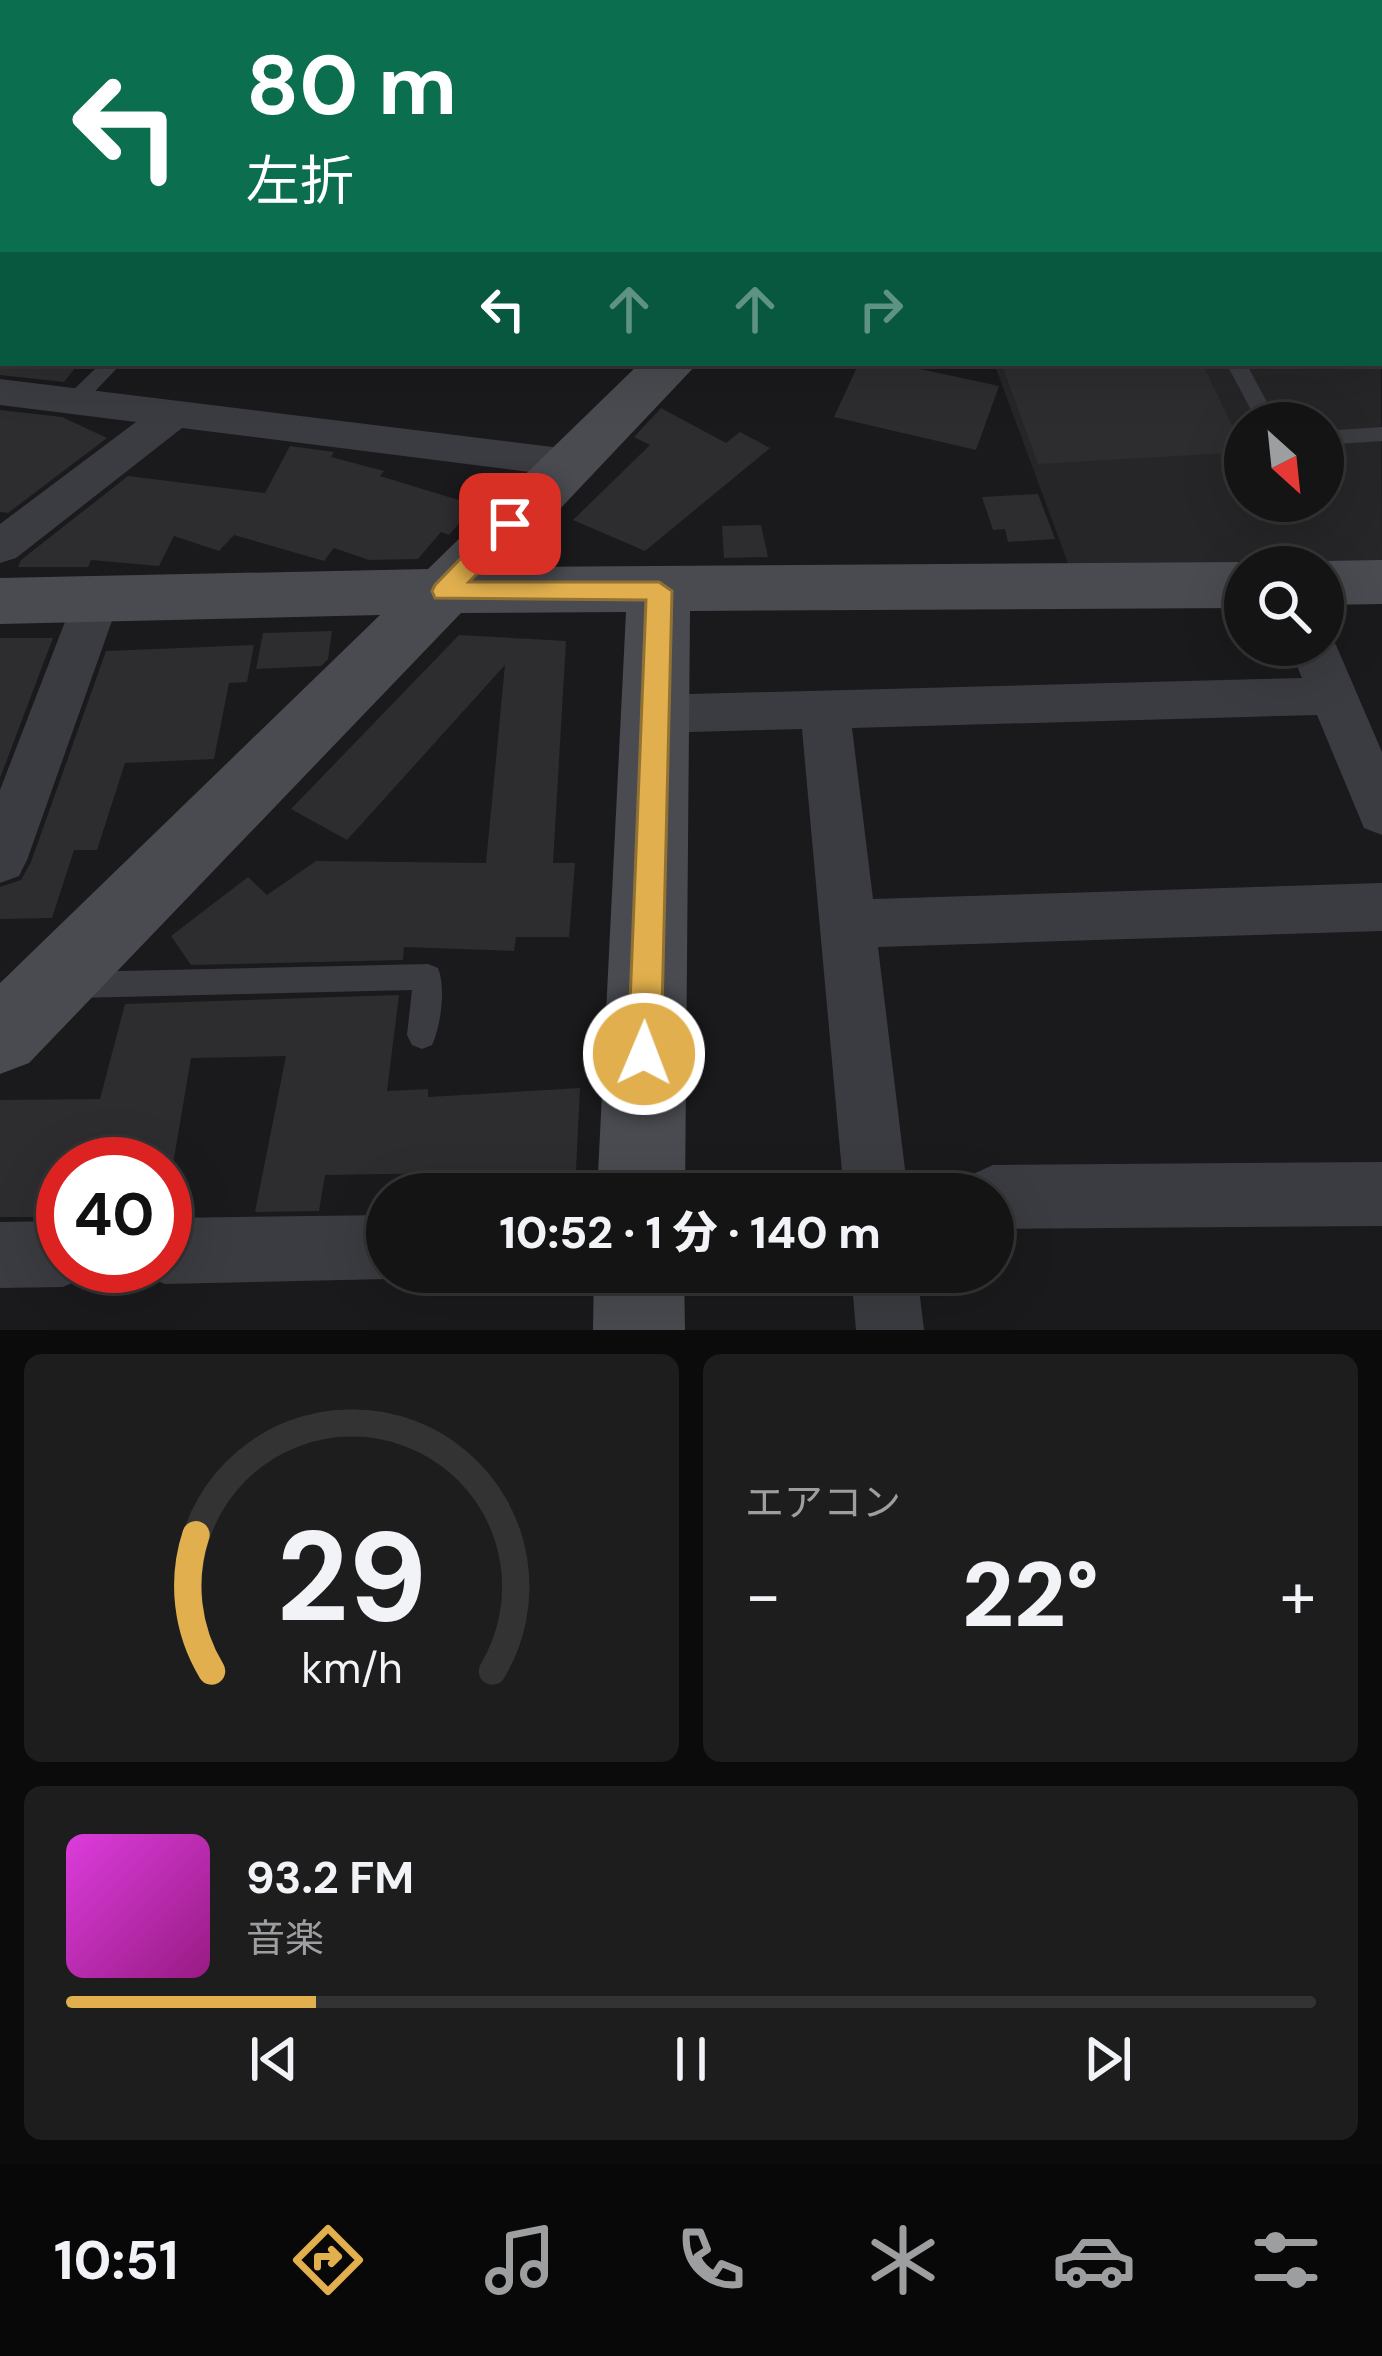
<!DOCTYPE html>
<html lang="ja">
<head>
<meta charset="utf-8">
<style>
	body { margin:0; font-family:"DM Sans","Noto Sans JP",sans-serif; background:#1d1d1e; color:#f1f3f6; height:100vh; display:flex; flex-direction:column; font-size:45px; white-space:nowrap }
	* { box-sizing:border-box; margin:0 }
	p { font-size:39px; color:#9d9ea0 }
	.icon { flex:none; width:66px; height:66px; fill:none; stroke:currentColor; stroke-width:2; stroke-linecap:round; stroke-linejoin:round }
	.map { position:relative; height:1330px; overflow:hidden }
	.drawer { display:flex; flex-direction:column; gap:24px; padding:24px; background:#0b0b0c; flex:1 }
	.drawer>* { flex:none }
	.top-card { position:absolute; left:0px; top:0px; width:1383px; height:366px; box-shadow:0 12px 48px #0002,0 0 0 3px #333334; background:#0b6e4f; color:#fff; overflow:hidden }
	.needle { width:78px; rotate:153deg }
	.tools { position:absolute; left:1224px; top:402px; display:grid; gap:24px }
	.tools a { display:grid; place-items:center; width:120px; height:120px; border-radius:50%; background:#141415; box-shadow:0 12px 48px #0002,0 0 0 3px #333334; font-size:60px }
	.speed { position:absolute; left:36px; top:1137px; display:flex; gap:24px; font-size:60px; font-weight:700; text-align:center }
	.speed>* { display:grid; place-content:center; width:156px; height:156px; border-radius:50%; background:#141415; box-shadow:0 12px 48px #0002,0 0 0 3px #333334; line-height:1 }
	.speed .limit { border:18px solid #d22; background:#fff; color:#111 }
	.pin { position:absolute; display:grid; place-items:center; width:102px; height:102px; color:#fff; margin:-51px; border-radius:24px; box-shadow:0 6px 18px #0006 }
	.me { position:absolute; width:132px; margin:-66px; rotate:1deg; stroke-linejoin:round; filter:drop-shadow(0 0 9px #0008) }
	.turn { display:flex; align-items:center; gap:42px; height:252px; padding:0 48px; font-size:54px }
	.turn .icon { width:156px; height:156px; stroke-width:2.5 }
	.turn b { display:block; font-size:84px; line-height:102px }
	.lanes { display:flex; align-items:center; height:114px; padding:0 48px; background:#0003; justify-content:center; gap:60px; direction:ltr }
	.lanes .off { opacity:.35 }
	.big { font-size:90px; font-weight:800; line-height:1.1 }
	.drawer .card { flex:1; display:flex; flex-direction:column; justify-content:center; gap:18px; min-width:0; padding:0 42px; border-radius:18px; background:#1d1d1e }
	.drawer .dial { align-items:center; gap:0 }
	.dial svg { height:312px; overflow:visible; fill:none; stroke:#333334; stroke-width:7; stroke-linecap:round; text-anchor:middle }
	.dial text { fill:#f1f3f6; stroke:none }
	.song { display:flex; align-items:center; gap:36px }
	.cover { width:144px; height:144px; border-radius:18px; background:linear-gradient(135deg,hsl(300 70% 55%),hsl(310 70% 35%)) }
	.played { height:12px; border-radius:6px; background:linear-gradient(90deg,#e1af4d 20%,#333334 20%) }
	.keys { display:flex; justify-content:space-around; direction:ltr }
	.heat { display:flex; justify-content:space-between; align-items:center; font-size:66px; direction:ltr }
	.drawer .tiles { flex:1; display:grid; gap:24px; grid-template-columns:1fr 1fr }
	.card:last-child { grid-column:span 2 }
	.trip { position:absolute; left:366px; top:1173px; width:648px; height:120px; border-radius:60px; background:#141415; box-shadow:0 12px 48px #0002,0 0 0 3px #333334; font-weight:800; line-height:120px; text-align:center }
	.dock { display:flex; height:192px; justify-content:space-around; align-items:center; background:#080808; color:#9d9ea0 }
	.dock .icon { width:84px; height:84px }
	.dock .selected { color:#e1af4d }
	.dock b { font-size:54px; color:#f1f3f6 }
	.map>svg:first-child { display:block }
	.built { fill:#262629; fill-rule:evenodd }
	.building { fill:#2d2d30 }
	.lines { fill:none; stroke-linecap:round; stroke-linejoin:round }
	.lane { fill:#3b3c41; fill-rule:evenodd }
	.street { fill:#3b3c41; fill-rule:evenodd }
	.secondary { fill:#4a4b50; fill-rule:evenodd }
	.route { fill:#e1af4d; stroke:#927232; stroke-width:3 }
</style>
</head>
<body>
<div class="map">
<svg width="1382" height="1330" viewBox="0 0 1382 1330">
	<rect width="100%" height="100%" fill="#1a1a1c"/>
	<!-- built -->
	<path class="built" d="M1380,235L1382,563L1069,566L994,363H1380ZM1245,423H1323V501H1245Z"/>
	<!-- building -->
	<path class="building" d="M0,363H79L64,382L0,375Z
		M859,363H892L999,386L976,450L834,417Z
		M1044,363H1202L1245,452L1038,464L1002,365Z
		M661,408L726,443L740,432L770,448L645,551L573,520L650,445L634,437Z
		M0,410L62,417L107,438L8,513L0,512Z
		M290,446L334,452L331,457L384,471L380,476L475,505L449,535L441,532L418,559L369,560L334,548L324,561L234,535L219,551L174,536L159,566L91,560L88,567H18L21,560L128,476L265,493Z
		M1038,494L1055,539L1008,542L1005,529L993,530L982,497Z
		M761,525L768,557L724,558L722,526Z
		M332,631L328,659L321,666L256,669L263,633Z
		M459,635L566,641L553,863H575L569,937H516L514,951L404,947L403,960L191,965L171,936L248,877L267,895L316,861L486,863L505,665L347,840L291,809Z
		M0,638H53L0,778Z
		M254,645L247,682L229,683L214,759L125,763L97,850H74L52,918L0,919V887L21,880L31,862L106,651Z
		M399,995L387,1091L428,1089V1097L580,1088L576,1171L325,1175L319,1211L255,1212L286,1056L191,1058L173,1164H63L57,1217H0V1100L100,1099L125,1004Z"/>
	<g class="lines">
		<!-- lane -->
		<path class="lane" d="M1380,304L1382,305V319L1380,318Z
			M101,363H122L81,406H67V396Z
			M1226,363H1246L1278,423H1258Z
			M1382,427V441L1323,445V431Z
			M428,964L438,968C446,988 441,1025 432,1045L422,1049L412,1045L407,1035L412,990L75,998L65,994L61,985L65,976L75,972Z"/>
		<!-- street -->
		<path class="street" d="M0,0L13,3H3V18Z
			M154,0H192L194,3H156Z
			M3,102V123L0,124V103Z
			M0,379L569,449L584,453L590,463L584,473L569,477L182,428L16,558L0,563V524L136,422L0,405Z
			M96,584L112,589L119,601L27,860L19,876L0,883V790L73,601L80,589Z
			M1323,631L1336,645L1382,752V835L1364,828L1317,715L852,728L873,899L1382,883V931L878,947L908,1194H844L802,729L653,733L636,728L628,714L636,700L653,695L1302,678L1288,645H1323Z
			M1382,1162V1226L993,1229V1194H962L971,1175L993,1165Z
			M387,1215V1272H405L387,1279L165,1284L142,1274L139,1266H165V1218Z
			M63,1221V1266H91L86,1277L63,1287L0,1288V1222Z
			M851,1272H917L924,1330H856Z"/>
		<!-- secondary -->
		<path class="secondary" d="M1022,0H1063L1020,3Z
			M1252,0H1293L1295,3H1254Z
			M1380,120H1382V149H1380Z
			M1380,173H1382V203H1380Z
			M640,363H698L505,567L1245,562L1260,567H1245V608L690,611L685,1194H597L626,612L461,613L29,1063L0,1074V983L380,615L0,624V578L428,569Z
			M1382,560V604L1323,605V567H1301L1323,561Z
			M594,1272H684L685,1330H593Z"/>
	</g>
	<!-- route -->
	<path class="route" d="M510,515L519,517L522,524L519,530L469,582H659L672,591L661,1054L656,1065L644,1070L632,1065L628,1054L646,600L435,598L432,591L435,585L501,517Z"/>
</svg>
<div class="tools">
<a><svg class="needle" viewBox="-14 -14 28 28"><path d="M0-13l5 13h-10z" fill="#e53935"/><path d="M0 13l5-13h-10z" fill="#9d9ea0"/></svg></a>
<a><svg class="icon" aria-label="search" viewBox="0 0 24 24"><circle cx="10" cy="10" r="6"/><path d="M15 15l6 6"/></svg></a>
</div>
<div class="speed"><div class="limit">40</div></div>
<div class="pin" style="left:510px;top:524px;background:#d93025"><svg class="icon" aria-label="arrive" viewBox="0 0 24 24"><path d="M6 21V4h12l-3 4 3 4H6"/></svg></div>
<svg class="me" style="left:644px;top:1054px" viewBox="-20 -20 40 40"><circle r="17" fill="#e1af4d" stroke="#fff" stroke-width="3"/><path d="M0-11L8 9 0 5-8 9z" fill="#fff"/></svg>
<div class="trip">10:52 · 1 分 · 140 m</div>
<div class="top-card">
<div class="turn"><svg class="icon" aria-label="left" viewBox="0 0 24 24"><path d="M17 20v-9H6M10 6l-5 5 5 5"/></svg><div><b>80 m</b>左折</div></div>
<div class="lanes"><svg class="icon" aria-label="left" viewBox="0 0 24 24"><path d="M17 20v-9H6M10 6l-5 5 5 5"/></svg><svg class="icon off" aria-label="ahead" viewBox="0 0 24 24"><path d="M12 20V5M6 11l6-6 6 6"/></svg><svg class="icon off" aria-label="ahead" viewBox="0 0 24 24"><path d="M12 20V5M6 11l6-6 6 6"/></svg><svg class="icon off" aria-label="right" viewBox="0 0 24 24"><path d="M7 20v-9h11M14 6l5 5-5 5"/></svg></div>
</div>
</div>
<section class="drawer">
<div class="tiles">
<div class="card dial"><svg viewBox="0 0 100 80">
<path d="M14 69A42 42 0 1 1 86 69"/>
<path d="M14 69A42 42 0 0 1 10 34" stroke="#e1af4d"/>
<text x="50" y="56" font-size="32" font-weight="700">29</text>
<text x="50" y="72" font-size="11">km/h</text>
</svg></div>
<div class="card"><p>エアコン</p>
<div class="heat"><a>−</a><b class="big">22°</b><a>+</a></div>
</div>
<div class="card">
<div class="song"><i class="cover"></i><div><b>93.2 FM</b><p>音楽</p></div></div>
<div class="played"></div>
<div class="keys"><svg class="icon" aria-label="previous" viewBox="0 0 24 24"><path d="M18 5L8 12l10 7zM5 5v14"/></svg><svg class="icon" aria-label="pause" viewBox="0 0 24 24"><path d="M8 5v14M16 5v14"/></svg><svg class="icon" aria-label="next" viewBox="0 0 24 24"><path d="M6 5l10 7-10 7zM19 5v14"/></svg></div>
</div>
</div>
</section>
<nav class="dock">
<b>10:51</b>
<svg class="icon selected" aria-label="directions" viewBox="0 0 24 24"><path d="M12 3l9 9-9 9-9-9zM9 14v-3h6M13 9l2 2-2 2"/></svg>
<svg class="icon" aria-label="music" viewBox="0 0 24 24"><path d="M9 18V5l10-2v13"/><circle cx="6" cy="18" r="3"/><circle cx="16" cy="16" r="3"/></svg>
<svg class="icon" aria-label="phone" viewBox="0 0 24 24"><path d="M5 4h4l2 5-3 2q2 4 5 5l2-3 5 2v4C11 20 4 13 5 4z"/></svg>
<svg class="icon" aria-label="climate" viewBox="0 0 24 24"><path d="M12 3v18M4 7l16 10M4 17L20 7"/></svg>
<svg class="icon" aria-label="car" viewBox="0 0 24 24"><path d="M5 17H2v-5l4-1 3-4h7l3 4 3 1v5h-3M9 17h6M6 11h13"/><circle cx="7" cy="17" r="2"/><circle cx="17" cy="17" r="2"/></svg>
<svg class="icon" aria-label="filters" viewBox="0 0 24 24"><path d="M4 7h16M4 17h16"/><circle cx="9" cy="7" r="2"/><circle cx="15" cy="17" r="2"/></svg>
</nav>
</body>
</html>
